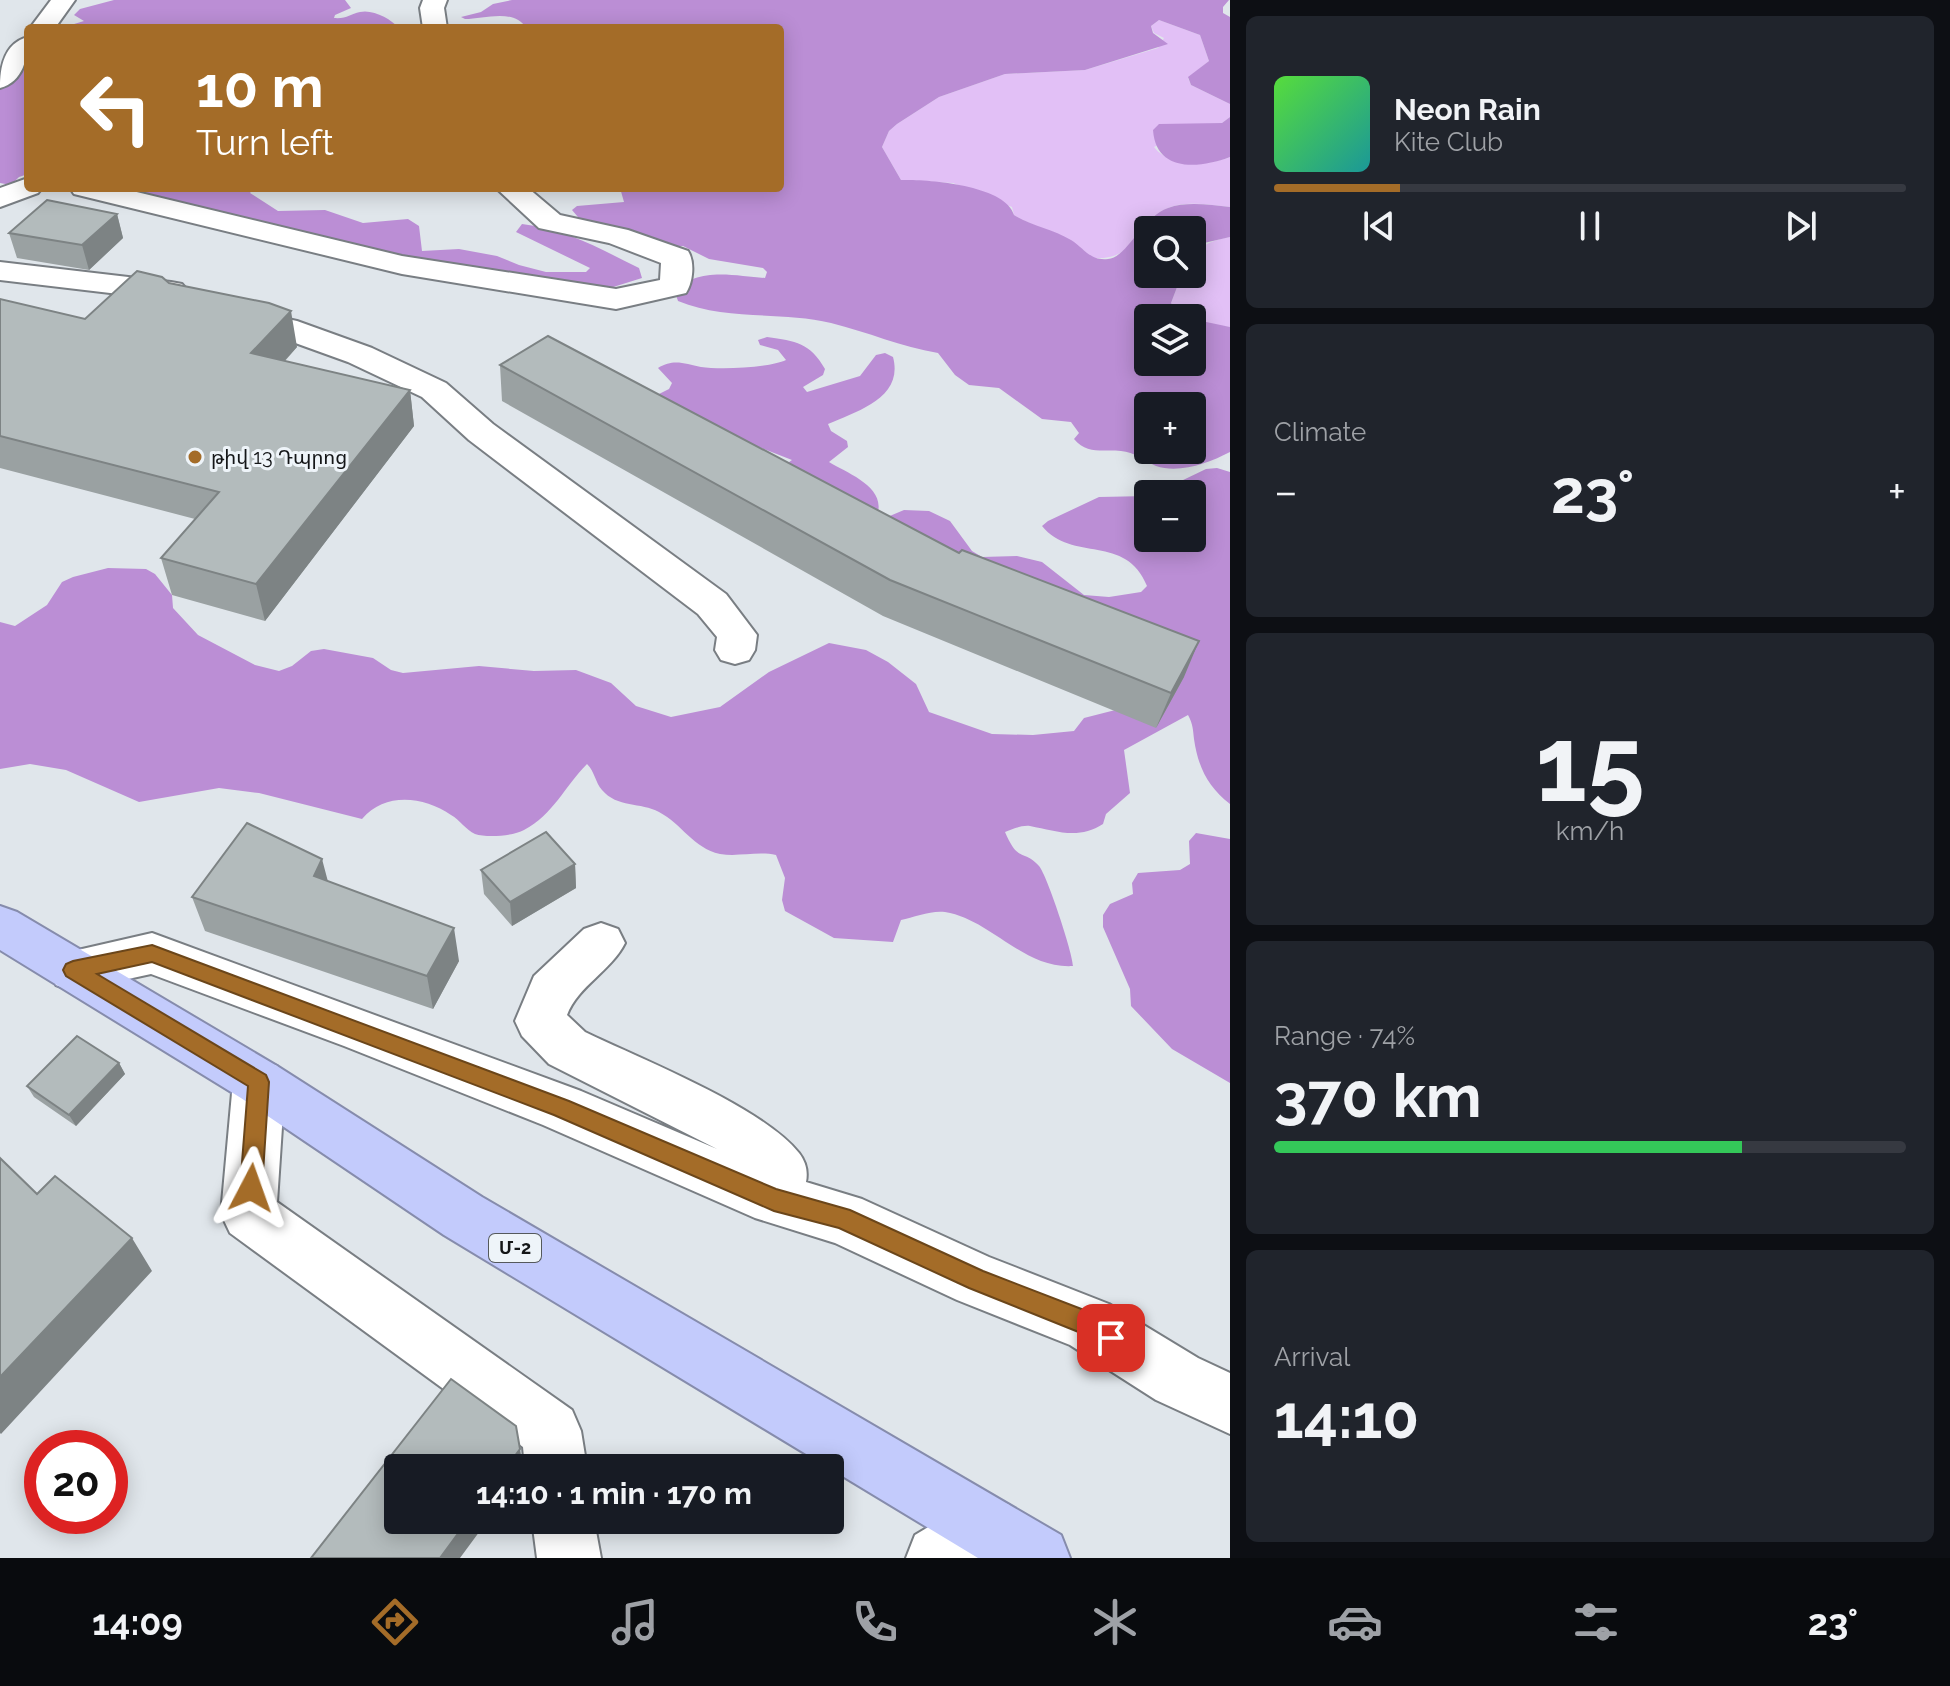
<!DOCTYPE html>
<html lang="en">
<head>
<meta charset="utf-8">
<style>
	body { margin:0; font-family:Raleway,"Noto Sans Armenian",sans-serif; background:#20242c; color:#f1f3f6; height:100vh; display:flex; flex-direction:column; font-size:30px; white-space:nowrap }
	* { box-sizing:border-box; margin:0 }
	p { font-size:26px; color:#9ea1a6 }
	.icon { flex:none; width:44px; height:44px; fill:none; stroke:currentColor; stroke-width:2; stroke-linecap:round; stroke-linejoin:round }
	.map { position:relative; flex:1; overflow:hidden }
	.sheet { display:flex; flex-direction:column; gap:16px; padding:16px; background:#0d0f14; width:720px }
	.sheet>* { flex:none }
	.hud { position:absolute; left:24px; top:24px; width:760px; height:168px; border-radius:8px; box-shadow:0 4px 20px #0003; background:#a46c28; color:#fff; overflow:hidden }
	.buttons { position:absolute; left:1134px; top:216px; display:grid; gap:16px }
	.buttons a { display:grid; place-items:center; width:72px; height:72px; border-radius:8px; background:#171b24; box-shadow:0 4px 20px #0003; font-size:40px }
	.speed { position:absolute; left:24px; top:1430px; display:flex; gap:16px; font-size:40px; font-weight:700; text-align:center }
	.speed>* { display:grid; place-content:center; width:104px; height:104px; border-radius:50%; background:#171b24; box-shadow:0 4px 20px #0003; line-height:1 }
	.speed .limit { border:12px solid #d22; background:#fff; color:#111 }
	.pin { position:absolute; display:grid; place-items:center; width:68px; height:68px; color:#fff; margin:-34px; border-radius:16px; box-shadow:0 4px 12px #0006 }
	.me { position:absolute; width:88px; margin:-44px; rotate:4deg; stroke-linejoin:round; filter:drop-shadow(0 0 6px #0008) }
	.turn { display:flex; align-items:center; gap:28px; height:168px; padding:0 40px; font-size:36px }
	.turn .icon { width:104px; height:104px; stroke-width:2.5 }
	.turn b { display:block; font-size:56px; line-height:68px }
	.big { font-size:60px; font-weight:700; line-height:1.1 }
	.sheet .card { flex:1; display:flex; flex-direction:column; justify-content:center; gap:12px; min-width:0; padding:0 28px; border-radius:12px; background:#20242c }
	.sheet .dial { align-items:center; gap:0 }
	.dial b { font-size:104px; line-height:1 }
	.song { display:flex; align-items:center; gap:24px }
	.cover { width:96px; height:96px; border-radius:12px; background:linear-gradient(135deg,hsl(110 70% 55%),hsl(180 70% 35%)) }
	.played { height:8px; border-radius:4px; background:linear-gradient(90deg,#a46c28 20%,#363941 20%) }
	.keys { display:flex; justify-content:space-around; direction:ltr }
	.heat { display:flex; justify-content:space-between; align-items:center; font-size:44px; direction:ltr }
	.charge { height:12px; border-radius:6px; background:linear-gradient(90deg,#34c759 74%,#363941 0) }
	.trip { position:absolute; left:384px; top:1454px; width:460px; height:80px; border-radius:8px; background:#171b24; box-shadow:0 4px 20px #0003; font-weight:700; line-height:80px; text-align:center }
	.tab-bar { display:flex; height:128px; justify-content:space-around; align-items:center; background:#090b0e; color:#9ea1a6 }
	.tab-bar .icon { width:56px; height:56px }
	.tab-bar .active { color:#a46c28 }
	.tab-bar b { font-size:36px; color:#f1f3f6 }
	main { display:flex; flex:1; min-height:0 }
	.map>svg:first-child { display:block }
	.green { fill:#e2c0f6 }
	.forest { fill:#bb8ed5; fill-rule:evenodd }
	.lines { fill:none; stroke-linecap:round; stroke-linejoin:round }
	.minor-casing { stroke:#797e83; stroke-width:4 }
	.highway-casing { stroke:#868cac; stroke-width:4 }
	.minor { fill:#fff; fill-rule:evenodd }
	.highway { fill:#c3cbfc; fill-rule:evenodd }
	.wall { fill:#9aa1a2 }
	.shaded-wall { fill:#7d8384 }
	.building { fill:#b3bbbc; stroke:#7d8384; stroke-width:2 }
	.route { fill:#a46c28; stroke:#6b461a; stroke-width:2 }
	.poi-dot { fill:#a46c28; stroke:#eef4f9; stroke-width:3 }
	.labels { text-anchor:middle; stroke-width:6; stroke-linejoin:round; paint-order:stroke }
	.shield { fill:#eef4f9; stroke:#55595c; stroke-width:2 }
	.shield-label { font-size:18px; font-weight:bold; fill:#141618 }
	.poi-label { font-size:20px; fill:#141618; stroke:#eef4f9; text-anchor:start }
</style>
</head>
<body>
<main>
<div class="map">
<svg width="1230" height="1558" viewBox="0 0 1230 1558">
	<rect width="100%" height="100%" fill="#e0e6eb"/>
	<!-- green -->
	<path class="green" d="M1159,20L1200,35L1209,61L1188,78L1191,85L1230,104V117L1222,123L1205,124L1154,147C1170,168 1207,166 1230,157V207C1210,205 1185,200 1166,209C1127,227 1140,261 1091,258C1071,233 1039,231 1014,215L1012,207L953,183L901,180L882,147L889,131L897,124L939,97L1005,74L1085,70L1158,48L1164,38L1154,33L1151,26Z
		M1230,237V327C1208,325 1184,321 1171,303L1182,274H1192C1192,247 1206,242 1230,237Z"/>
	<!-- forest -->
	<path class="forest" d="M114,0H345L351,8L335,15L334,18C347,19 350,14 360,12C373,9 391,19 399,28H61L84,21L74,15L80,9Z
		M512,0H1229L1223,7V13L1230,17V104L1191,85L1188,77L1209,61L1200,35L1159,20L1151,26L1153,33L1168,44L1085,70L1005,74L939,97L897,124L889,131L882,147L901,180C927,179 1006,185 1014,215C1032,226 1053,229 1071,240C1085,249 1090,261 1108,259C1128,257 1141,218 1168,208C1187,201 1210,205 1230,207V237L1204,243L1192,258V230H1148V274H1182L1171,303L1178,313L1190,318H1148V362H1192V319L1230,327V452C1209,463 1179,474 1156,466C1145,461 1134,452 1121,451C1103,449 1087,455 1074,439L1079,433L1071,422L1042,419L999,388L969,385L955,375L938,353C901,347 868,332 831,323C781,311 726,321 678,301L676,295C691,265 736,276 765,278L767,272L763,268L709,259L683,246L646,249L583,223L572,210L577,206L624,202L620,188H780V28H526C514,8 484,19 465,19L461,17L481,12L493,4ZM1148,406H1192V450H1148Z
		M28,64V174L19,177L11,185L0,183V82Z
		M1230,117V157C1198,169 1156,172 1153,130L1159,124L1222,123Z
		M92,188H254L250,193L278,211L325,210L363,223L408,219L419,226L422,251L459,249L497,256L519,265L546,272H586L590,268L516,232L522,224C567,229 600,249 639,268L642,278L610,288L553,291Z
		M767,337C796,341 810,343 825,369L823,375L803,387L807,392L860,376L876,355L885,353L893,357C904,398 857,411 828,424L831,431L847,441L848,447L829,462C847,473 884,486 878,512L885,518L904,510L929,511L950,521L972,551L982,557L1017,556L1042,562L1084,595L1109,597L1141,592L1147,586C1126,533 1072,563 1042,526L1048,521L1099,497L1148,496V538H1192V494H1154L1206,469L1217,468L1230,472V804C1208,787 1198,767 1194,739C1193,730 1193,724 1188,715L1124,750L1130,793L1106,814L1103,824C1079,840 1056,831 1030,826C1022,825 1013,829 1005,832C1019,864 1022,848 1039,866C1047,875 1073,954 1073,966C1023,969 992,920 945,912C932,910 914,917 901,920L893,942L834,938L785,911L782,900L785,878L776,855C757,851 739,857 720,854C693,848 682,824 659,812C641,802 617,808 602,790C595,782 595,772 587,764C565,786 553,815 524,830C513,836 487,838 475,834C466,830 460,820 451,815C423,796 385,792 362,819L259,793L219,788L139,802L66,770L30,764L0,769V622L15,626L47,605L62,582L73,577L108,568L146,569L155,574L172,595L173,608L198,635L255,665L279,671L292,666L311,651L324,649L373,658L391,670L403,673L479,666L534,671L576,670L611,683L636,706L671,717L720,707L769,672L829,643L866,650L888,662L916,684L929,712L992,734L1033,735L1074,731L1084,718L1131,706L785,465L792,460L643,402L669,389L672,383L658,368C674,358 685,364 701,367C720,370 769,368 786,360L778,350L760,345L758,340Z
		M1196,833L1230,839V1083L1172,1049L1131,1006L1130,989L1103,927V915L1110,904L1133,894L1132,883L1138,873L1180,870L1190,864L1189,841Z"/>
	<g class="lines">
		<defs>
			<path id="minor" d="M51,0H75L55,28H30Z
				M423,0H447L444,8L447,28H423L420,8Z
				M28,37C28,58 23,82 0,88C0,67 4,43 28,37Z
				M28,178V188H42L38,193L0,207V188Z
				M70,188H120L402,256L616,289L660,280L661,263L609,243L539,228L496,188H528L560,215L628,230L688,251C695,262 693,282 686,293L616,309L402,274L74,194Z
				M0,262L171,282L182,284L194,298L189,305C178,308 170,308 161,299L0,280Z
				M238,308L297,321L372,348L446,383L493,424L726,594L757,635L755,650L749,660L735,664L721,660L715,650L717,637L698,614L469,440L422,397L348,362L276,336L227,325L222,318L227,311Z
				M601,923L618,929L625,943C611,971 578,986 567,1015L585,1032C643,1060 761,1106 799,1153C806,1162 808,1172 806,1182L862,1199L989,1257L1109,1304L1198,1358L1230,1373V1434L1156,1400L1070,1345L957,1300L835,1243L755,1218L543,1125L344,1046L151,974L73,991L56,985L49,970L56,955L152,933L581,1091L717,1149L549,1064L522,1036L515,1021L534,976L584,929Z
				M259,1059L277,1066L285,1082L277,1202L572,1410L581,1431L587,1468H525L523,1447L230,1233L221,1214L233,1082L241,1066Z
				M987,1495L1009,1505L1019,1527L1009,1549L996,1558H906L915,1535L965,1505Z
				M532,1520H594L601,1558H537Z"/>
			<path id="highway" d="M0,906L17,912L277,1066L482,1197L1061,1535L1070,1558H978L444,1235L241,1098L0,950Z"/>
		</defs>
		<!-- minor casing -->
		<use href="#minor" class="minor-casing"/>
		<!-- highway casing -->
		<use href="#highway" class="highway-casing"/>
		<!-- minor -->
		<use href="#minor" class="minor"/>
		<!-- highway -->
		<use href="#highway" class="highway"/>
	</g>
	<!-- wall -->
	<path class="wall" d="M117,214L123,238L89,270L17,258L9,233Z
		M169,283L297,347L285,361L410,390L414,426L265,621L172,595L161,558L195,519L0,468V299L85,319Z
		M500,365L959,553L1184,677L1156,728L883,616L502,401Z
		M575,864L576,888L512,926L484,894L481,870Z
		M328,882L459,961L433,1009L205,931L192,897Z
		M119,1063L125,1074L76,1126L34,1097L27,1086Z"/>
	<!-- shaded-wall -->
	<path class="shaded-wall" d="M117,214L123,238L89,270L82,245Z
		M291,311L297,347L259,389L251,353Z
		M410,390L414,426L265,621L256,584Z
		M1199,641L1184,677L1156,728L1171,693Z
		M322,859L331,893L314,876Z
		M575,864L576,888L512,926L510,902Z
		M454,928L459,961L433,1009L427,976Z
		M119,1063L125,1074L76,1126L69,1115Z
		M132,1238L152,1271L1,1434L0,1433V1377Z
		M520,1449L523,1468H506Z
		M468,1520H488L460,1558H440Z"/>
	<!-- building -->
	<path class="building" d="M47,200L117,214L82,245L9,233Z
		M137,271L162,277L169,283L269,303L291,311L251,353L410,390L256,584L161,558L219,492L0,436V299L85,319Z
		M548,336L959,553L962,550L1199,641L1171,693L890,580L500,365Z
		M247,823L322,859L314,876L454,928L427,976L192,897Z
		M546,832L575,864L510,902L481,870Z
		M77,1036L119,1063L69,1115L27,1086Z
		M0,1158L37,1194L55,1176L132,1238L0,1377Z
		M451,1379L516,1426L520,1449L506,1468H398V1520H468L440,1558H311Z"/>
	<!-- route -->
	<path class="route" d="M152,945L569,1101L776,1189L850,1210L983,1271L1097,1315L1119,1329L1123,1338L1119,1346L1111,1350L1081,1333L969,1288L839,1228L774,1211L554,1115L152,962L97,974L266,1075L269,1082L262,1188L259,1195L251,1198L243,1195L240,1188L248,1086L66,976L63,970L66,964L73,961Z"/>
	<!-- markers -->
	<circle class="poi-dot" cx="195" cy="457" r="8"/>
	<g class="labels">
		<!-- shield labels -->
		<rect class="shield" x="489" y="1234" width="52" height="28" rx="6"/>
		<g class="shield-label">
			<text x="515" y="1254">Մ-2</text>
		</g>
		<!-- poi labels -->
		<g class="poi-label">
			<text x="211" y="464">թիվ 13 Դպրոց</text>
		</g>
	</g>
</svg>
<div class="buttons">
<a><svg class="icon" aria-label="search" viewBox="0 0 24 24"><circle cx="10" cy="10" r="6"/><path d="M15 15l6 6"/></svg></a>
<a><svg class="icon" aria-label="layers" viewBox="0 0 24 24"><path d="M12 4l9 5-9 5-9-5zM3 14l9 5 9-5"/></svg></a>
<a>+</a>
<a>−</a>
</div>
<div class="speed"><div class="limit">20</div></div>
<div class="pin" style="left:1111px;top:1338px;background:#d93025"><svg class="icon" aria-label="arrive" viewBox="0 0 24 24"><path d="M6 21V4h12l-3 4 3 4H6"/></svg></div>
<svg class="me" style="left:251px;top:1188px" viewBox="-20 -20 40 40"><path d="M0-17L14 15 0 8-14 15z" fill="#a46c28" stroke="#fff" stroke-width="4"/></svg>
<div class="trip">14:10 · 1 min · 170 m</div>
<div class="hud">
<div class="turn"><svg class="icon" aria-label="left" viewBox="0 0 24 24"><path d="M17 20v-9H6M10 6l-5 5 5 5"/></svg><div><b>10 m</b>Turn left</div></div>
</div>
</div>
<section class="sheet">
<div class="card">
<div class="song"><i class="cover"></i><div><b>Neon Rain</b><p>Kite Club</p></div></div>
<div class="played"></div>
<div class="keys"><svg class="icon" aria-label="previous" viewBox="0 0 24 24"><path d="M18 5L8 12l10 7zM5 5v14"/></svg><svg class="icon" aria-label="pause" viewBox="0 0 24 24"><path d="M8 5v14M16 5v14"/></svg><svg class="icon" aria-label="next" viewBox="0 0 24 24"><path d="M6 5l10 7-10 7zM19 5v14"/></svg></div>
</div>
<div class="card"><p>Climate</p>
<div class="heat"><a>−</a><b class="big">23°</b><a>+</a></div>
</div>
<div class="card dial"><b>15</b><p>km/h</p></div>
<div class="card"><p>Range · 74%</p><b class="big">370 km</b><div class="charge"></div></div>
<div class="card"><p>Arrival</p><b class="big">14:10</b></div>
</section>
</main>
<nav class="tab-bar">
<b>14:09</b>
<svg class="icon active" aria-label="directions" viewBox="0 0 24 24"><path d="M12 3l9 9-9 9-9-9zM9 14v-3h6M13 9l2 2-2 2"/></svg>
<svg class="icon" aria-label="music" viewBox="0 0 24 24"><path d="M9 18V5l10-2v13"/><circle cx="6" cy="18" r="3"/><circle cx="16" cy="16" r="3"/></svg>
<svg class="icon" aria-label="phone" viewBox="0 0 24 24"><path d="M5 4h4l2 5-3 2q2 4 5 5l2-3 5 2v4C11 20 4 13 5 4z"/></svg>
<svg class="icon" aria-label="climate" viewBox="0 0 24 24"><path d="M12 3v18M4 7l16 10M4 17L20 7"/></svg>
<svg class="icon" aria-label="car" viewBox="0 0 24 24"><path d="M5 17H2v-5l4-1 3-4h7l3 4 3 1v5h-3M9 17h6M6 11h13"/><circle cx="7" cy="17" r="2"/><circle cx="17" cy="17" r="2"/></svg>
<svg class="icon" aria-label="filters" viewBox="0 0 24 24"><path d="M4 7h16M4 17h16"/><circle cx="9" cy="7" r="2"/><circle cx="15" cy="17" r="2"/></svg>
<b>23°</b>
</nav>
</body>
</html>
